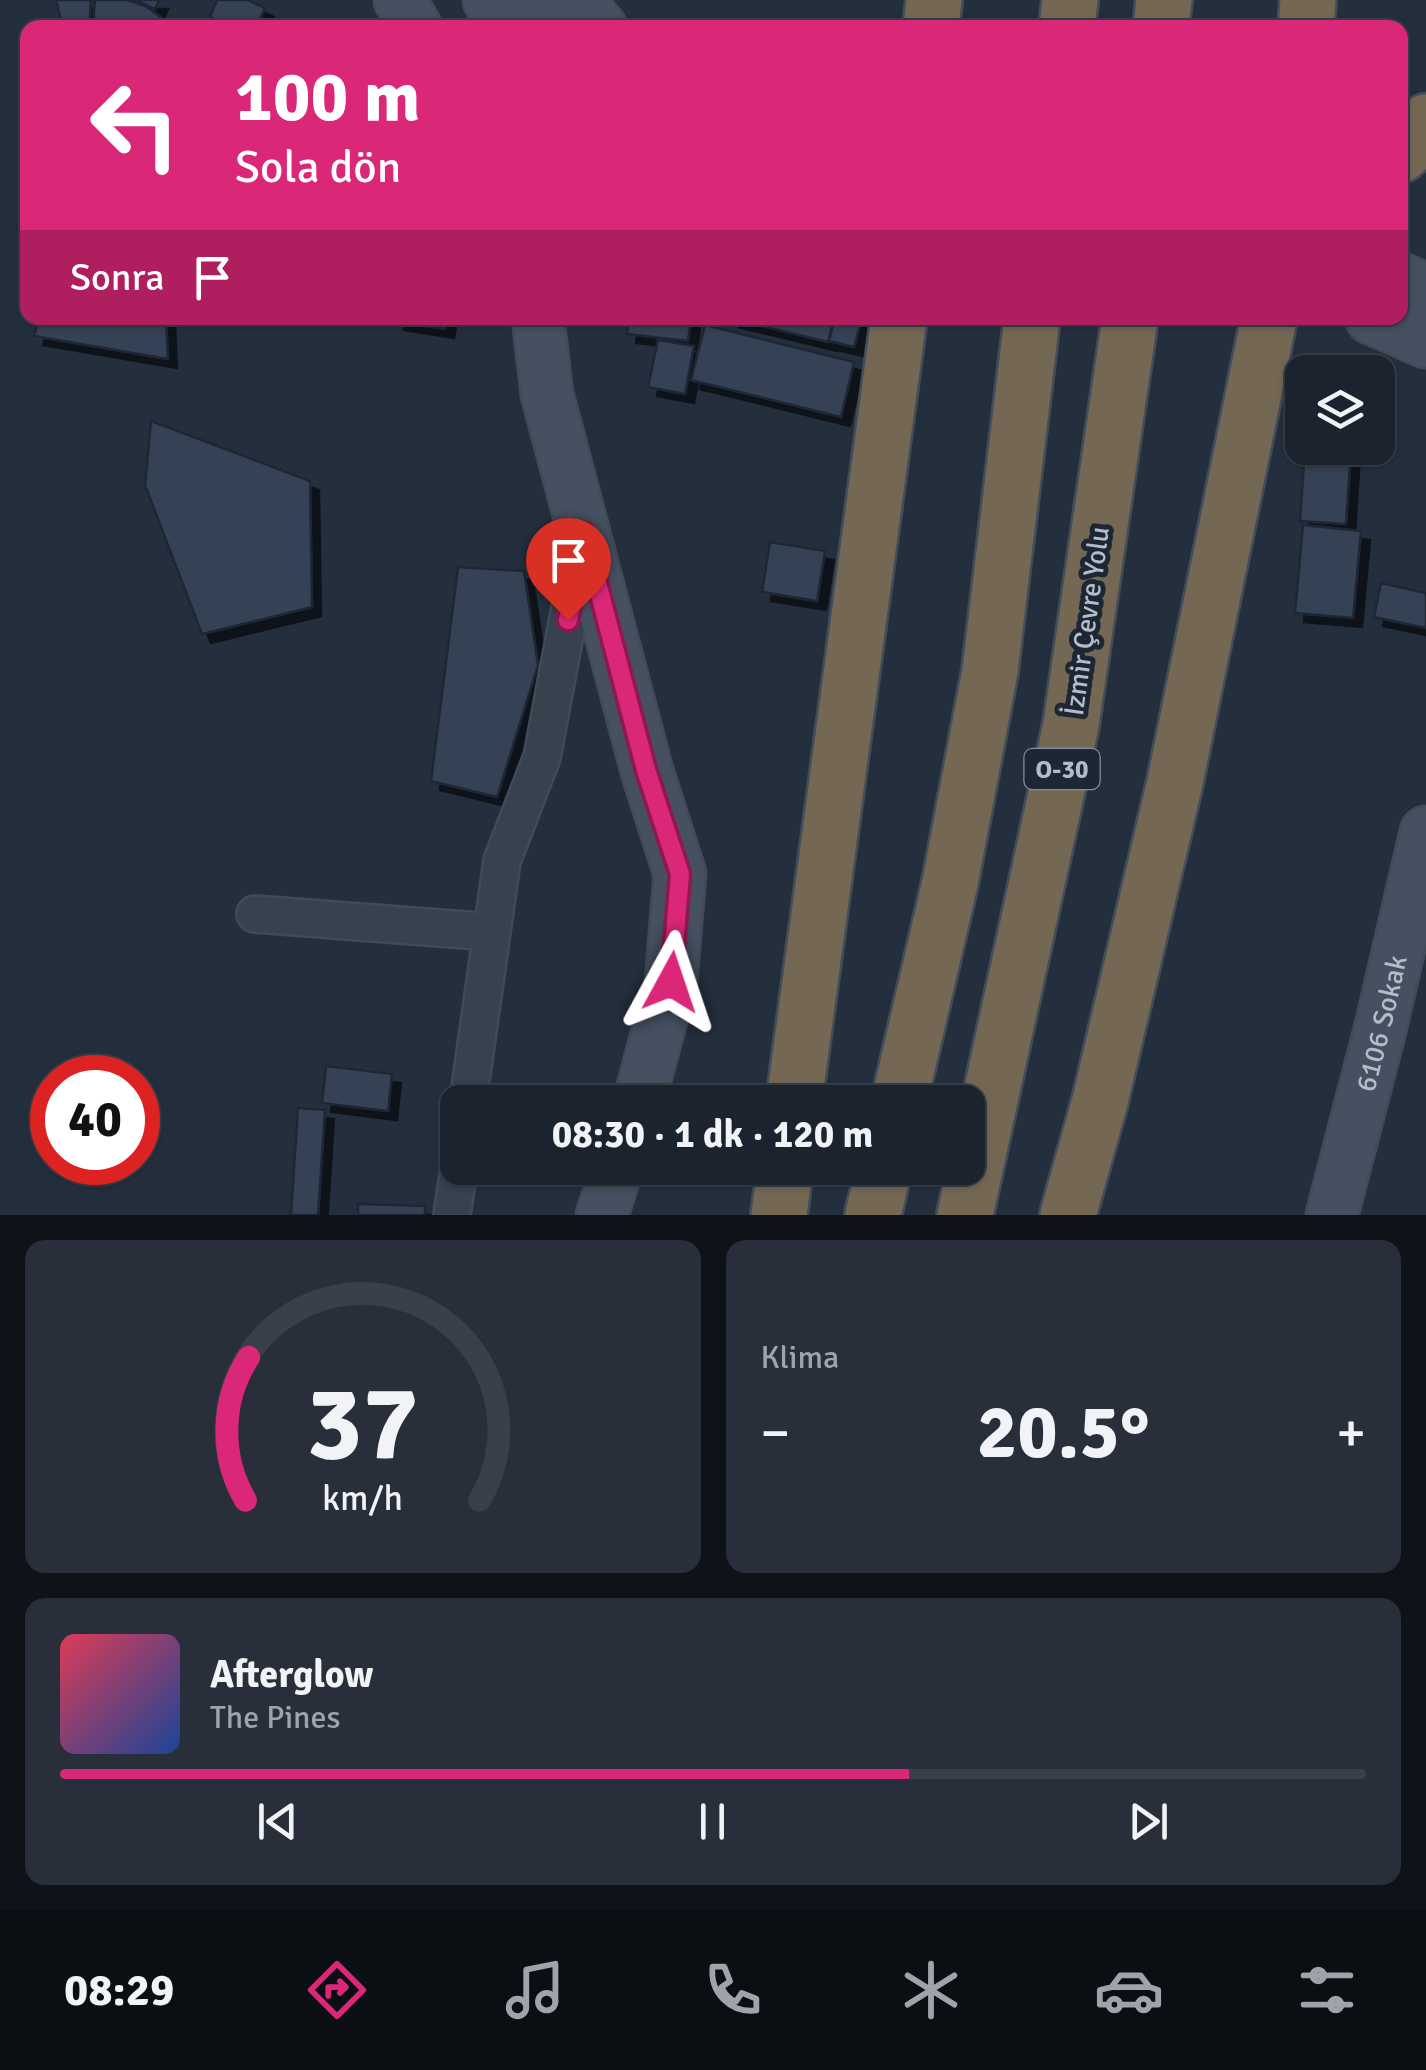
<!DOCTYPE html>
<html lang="tr">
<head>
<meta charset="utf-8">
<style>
	body { margin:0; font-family:Signika,sans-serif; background:#282f3a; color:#f1f3f6; height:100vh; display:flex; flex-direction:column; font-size:38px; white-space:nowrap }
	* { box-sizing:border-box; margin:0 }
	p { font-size:32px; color:#a0a4aa }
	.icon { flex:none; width:55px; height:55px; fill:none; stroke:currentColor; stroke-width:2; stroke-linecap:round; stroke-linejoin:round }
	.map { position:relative; height:1215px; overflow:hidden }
	.panel { display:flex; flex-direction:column; gap:25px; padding:25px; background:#0f1319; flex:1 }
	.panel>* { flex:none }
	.hud { position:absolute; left:20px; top:20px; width:1388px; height:305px; border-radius:20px; box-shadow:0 2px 8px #0004,0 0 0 2px #39404a; background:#db2777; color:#fff; overflow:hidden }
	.tools { position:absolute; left:1285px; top:355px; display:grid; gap:20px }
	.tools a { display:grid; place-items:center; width:110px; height:110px; border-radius:20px; background:#1b232e; box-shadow:0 2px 8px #0004,0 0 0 2px #39404a; font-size:50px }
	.speed { position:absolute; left:30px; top:1055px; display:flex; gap:20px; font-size:50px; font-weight:700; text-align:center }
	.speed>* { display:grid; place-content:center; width:130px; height:130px; border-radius:50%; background:#1b232e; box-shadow:0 2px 8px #0004,0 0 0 2px #39404a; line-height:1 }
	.speed .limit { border:15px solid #d22; background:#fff; color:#111 }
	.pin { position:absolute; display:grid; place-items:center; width:85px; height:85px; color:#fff; margin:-102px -42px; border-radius:50% 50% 50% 0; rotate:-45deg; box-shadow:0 0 10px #0007 }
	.pin .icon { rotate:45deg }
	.me { position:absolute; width:110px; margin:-55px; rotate:5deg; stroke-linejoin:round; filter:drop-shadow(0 0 8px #0008) }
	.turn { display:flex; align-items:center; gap:35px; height:210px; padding:0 50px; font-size:45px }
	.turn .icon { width:130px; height:130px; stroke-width:2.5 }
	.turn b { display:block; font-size:70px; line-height:85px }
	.then { display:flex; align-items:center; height:95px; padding:0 50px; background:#0003; gap:20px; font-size:38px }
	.big { font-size:75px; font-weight:700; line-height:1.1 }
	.panel .widget { flex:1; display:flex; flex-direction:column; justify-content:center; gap:15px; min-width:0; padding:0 35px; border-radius:20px; background:#282f3a }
	.panel .dial { align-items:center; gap:0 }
	.dial svg { height:260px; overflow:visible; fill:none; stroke:#39404a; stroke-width:7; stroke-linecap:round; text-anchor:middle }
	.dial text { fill:#f1f3f6; stroke:none }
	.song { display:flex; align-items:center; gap:30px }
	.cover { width:120px; height:120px; border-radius:15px; background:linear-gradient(135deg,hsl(350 70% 55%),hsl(220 70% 35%)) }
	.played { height:10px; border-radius:5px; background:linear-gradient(90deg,#db2777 65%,#39404a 65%) }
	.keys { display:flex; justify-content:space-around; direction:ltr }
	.heat { display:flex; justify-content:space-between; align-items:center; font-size:55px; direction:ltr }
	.panel .tiles { flex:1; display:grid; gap:25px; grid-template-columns:1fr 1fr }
	.widget:last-child { grid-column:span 2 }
	.trip { position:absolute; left:440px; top:1085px; width:545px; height:100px; border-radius:20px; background:#1b232e; box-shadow:0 2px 8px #0004,0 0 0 2px #39404a; font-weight:700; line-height:100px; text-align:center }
	.tab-bar { display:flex; height:160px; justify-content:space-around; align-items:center; background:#0b0e12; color:#a0a4aa }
	.tab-bar .icon { width:70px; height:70px }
	.tab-bar .selected { color:#db2777 }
	.tab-bar b { font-size:45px; color:#f1f3f6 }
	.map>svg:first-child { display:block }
	.building { fill:#364354; stroke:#1f2835; stroke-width:2.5; filter:url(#shadow) }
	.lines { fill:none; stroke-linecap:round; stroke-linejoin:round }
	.street-casing { stroke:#414a57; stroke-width:40 }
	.secondary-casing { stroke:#414a57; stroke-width:55 }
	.highway-casing { stroke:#434c59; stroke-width:60 }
	.street { stroke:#38414e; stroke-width:35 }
	.secondary { stroke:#465061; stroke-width:50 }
	.highway { stroke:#746855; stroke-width:55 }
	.route-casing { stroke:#8e194d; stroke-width:25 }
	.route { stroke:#db2777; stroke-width:18 }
	.labels { text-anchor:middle; stroke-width:10; stroke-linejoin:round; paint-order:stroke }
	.shield { fill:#1d2633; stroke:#878f9c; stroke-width:2.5 }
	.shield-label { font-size:25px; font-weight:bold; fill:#b4bcc9 }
	.street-label { font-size:28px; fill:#b4bcc9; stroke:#1d2633 }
</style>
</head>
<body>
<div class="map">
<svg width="1426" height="1215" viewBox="0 0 1426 1215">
	<defs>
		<filter id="shadow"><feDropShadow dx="9" dy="9" stdDeviation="0" flood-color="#0009"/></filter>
	</defs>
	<rect width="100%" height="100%" fill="#242f3e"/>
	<!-- building -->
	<path class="building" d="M56,0H91L89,28H63Z
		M95,0H128L147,7L175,28H93Z
		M135,0H159L155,9Z
		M217,0H248L265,8L256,28H233L210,17Z
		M39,318H166L168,359L34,336Z
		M395,318H447L445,329L395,321Z
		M629,318H691L688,341L627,334Z
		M729,318H834L828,342Z
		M835,318H862L854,347L829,341Z
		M705,325L854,362L841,417L691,380Z
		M658,340L694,346L685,394L648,387Z
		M151,421L310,481L312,607L202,634L145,485Z
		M1305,448H1351L1346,524L1300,521Z
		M1303,525L1361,531L1353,618L1295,613Z
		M770,542L825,551L817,601L762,592Z
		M458,567L524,571L538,665L497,797L431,781Z
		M1381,583L1426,593V628L1374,617Z
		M326,1066L392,1074L388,1111L322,1103Z
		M298,1108L325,1110L318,1215H291Z
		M358,1204L425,1206V1215H358Z"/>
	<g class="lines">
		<defs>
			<path id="street" d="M255,914L492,932
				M468,1102L502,861L542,757L582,544
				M452,1215L459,1168"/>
			<g id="secondary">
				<path d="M400,0L416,28"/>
				<path d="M489,0L505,28"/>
				<path d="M530,0L554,28"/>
				<path d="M578,0L601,28"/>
				<path d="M1400,278L1426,290"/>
				<path d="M538,318L547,394L647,771L680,874L671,982L639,1102"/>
				<path d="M1371,318L1426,342"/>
				<path d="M602,1215L617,1168"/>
				<path id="s1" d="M1332,1215L1380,1030L1426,832"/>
			</g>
			<path id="highway" d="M931,28L934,0
				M1067,28L1070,0
				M1161,28L1164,0
				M1306,28L1308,0
				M1400,155L1413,144L1426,122
				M794,1102L899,318
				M899,1102L950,883L990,671L1032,318
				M779,1215L785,1168
				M873,1215L884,1168
				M965,1215L1071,725L1130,318
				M1068,1215L1100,1101L1175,782L1269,318"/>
		</defs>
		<!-- street casing -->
		<use href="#street" class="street-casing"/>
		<!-- secondary casing -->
		<use href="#secondary" class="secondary-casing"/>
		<!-- highway casing -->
		<use href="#highway" class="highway-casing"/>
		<!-- street -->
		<use href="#street" class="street"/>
		<!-- secondary -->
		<use href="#secondary" class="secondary"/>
		<!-- highway -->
		<use href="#highway" class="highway"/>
	</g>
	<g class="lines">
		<defs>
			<path id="route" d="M568,620L584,533L646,770L680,874L671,982"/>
		</defs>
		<!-- route casing -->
		<use href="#route" class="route-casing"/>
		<!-- route -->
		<use href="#route" class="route"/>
	</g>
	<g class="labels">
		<!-- shield labels -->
		<rect class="shield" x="1024.5" y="749" width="75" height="40" rx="8"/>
		<g class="shield-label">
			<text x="1062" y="778">O-30</text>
		</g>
		<!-- street labels -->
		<g class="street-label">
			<text transform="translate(1086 621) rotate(-82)" y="10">İzmir Çevre Yolu</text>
			<text dy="10" stroke="none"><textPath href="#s1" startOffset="198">6106 Sokak</textPath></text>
		</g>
	</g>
</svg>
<div class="tools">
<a><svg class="icon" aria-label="layers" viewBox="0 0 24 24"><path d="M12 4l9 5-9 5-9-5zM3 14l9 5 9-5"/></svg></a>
</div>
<div class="speed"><div class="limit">40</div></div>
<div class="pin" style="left:568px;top:620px;background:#d93025"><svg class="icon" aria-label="arrive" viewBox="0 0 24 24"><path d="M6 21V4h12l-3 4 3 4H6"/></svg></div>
<svg class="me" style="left:671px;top:982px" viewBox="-20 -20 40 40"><path d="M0-17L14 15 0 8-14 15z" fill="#db2777" stroke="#fff" stroke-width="4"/></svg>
<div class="trip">08:30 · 1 dk · 120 m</div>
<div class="hud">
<div class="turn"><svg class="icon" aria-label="left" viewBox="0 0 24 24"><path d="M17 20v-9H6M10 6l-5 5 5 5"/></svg><div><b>100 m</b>Sola dön</div></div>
<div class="then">Sonra<svg class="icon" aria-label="arrive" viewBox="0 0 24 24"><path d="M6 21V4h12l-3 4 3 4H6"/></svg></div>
</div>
</div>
<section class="panel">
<div class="tiles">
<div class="widget dial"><svg viewBox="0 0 100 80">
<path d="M14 69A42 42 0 1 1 86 69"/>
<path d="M14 69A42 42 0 0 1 15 25" stroke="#db2777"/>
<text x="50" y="56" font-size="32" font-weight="700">37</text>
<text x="50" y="72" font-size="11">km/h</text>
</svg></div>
<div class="widget"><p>Klima</p>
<div class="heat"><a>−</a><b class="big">20.5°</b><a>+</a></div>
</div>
<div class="widget">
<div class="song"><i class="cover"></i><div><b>Afterglow</b><p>The Pines</p></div></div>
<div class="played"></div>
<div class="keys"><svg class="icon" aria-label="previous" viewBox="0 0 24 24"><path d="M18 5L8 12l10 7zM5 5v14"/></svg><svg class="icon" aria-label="pause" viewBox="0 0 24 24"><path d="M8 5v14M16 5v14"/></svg><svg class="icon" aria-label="next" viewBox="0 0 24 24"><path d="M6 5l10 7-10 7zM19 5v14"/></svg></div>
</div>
</div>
</section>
<nav class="tab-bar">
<b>08:29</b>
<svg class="icon selected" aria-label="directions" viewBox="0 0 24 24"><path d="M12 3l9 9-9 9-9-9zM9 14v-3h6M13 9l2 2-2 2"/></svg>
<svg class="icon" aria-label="music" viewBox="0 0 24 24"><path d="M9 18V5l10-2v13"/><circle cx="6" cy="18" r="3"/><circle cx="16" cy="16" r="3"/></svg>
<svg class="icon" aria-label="phone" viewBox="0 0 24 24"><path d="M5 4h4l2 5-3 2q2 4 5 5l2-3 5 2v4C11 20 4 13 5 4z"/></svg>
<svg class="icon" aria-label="climate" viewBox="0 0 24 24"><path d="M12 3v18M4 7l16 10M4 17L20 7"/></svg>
<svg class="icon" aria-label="car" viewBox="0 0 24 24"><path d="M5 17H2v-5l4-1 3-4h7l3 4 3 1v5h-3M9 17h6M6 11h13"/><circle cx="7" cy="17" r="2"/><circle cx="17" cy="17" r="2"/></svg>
<svg class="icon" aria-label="filters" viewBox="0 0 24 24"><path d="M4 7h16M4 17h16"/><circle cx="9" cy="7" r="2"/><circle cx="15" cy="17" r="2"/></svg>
</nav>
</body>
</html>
